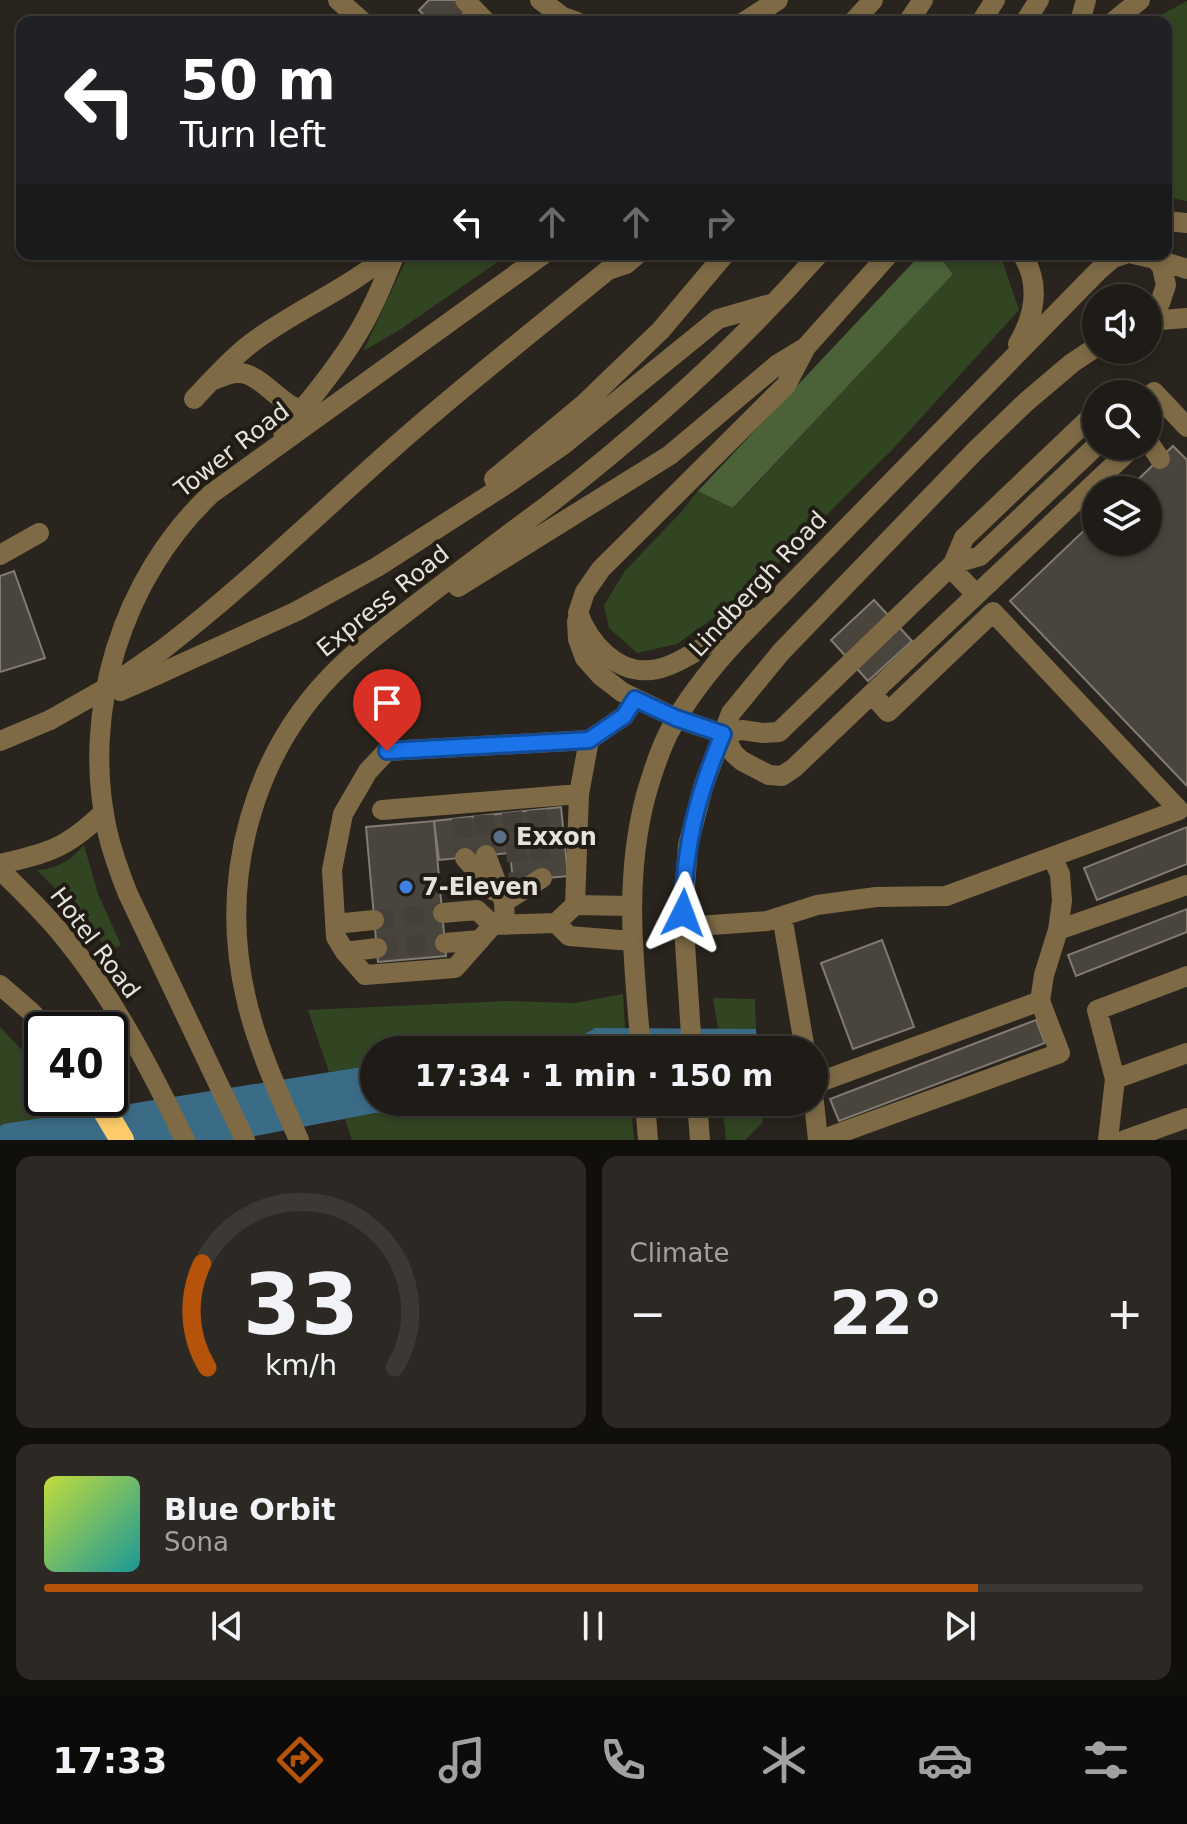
<!DOCTYPE html>
<html lang="en">
<head>
<meta charset="utf-8">
<style>
	body { margin:0; font-family:"DejaVu Sans",sans-serif; background:#2c2823; color:#f1f3f6; height:100vh; display:flex; flex-direction:column; font-size:30px; white-space:nowrap }
	* { box-sizing:border-box; margin:0 }
	p { font-size:26px; color:#a1a1a1 }
	.icon { flex:none; width:44px; height:44px; fill:none; stroke:currentColor; stroke-width:2; stroke-linecap:round; stroke-linejoin:round }
	.map { position:relative; height:1140px; overflow:hidden }
	.side { display:flex; flex-direction:column; gap:16px; padding:16px; background:#110f0c; flex:1 }
	.side>* { flex:none }
	.guide { position:absolute; left:16px; top:16px; width:1156px; height:244px; border-radius:16px; box-shadow:0 4px 12px #0003,0 0 0 2px #3c3935; background:#202124; color:#fff; overflow:hidden }
	.tools { position:absolute; left:1082px; top:284px; display:grid; gap:16px }
	.tools a { display:grid; place-items:center; width:80px; height:80px; border-radius:50%; background:#1f1b16; box-shadow:0 4px 12px #0003,0 0 0 2px #3c3935; font-size:40px }
	.speed { position:absolute; left:24px; top:1012px; display:flex; gap:16px; font-size:40px; font-weight:700; text-align:center }
	.speed>* { display:grid; place-content:center; width:104px; height:104px; border-radius:50%; background:#1f1b16; box-shadow:0 4px 12px #0003,0 0 0 2px #3c3935; line-height:1 }
	.speed .limit { border:4px solid #111; border-radius:12px; background:#fff; color:#111 }
	.pin { position:absolute; display:grid; place-items:center; width:68px; height:68px; color:#fff; margin:-82px -34px; border-radius:50% 50% 50% 0; rotate:-45deg; box-shadow:0 0 8px #0007 }
	.pin .icon { rotate:45deg }
	.me { position:absolute; width:88px; margin:-44px; rotate:3deg; stroke-linejoin:round; filter:drop-shadow(0 0 6px #0008) }
	.turn { display:flex; align-items:center; gap:28px; height:168px; padding:0 32px; font-size:36px }
	.turn .icon { width:104px; height:104px; stroke-width:2.5 }
	.turn b { display:block; font-size:56px; line-height:68px }
	.lanes { display:flex; align-items:center; height:76px; padding:0 32px; background:#0003; justify-content:center; gap:40px; direction:ltr }
	.lanes .off { opacity:.35 }
	.big { font-size:60px; font-weight:600; line-height:1.1 }
	.side .tile { flex:1; display:flex; flex-direction:column; justify-content:center; gap:12px; min-width:0; padding:0 28px; border-radius:16px; background:#2c2823 }
	.side .dial { align-items:center; gap:0 }
	.dial svg { height:208px; overflow:visible; fill:none; stroke:#3c3935; stroke-width:7; stroke-linecap:round; text-anchor:middle }
	.dial text { fill:#f1f3f6; stroke:none }
	.song { display:flex; align-items:center; gap:24px }
	.cover { width:96px; height:96px; border-radius:12px; background:linear-gradient(135deg,hsl(70 70% 55%),hsl(180 70% 35%)) }
	.played { height:8px; border-radius:4px; background:linear-gradient(90deg,#b45309 85%,#3c3935 85%) }
	.keys { display:flex; justify-content:space-around; direction:ltr }
	.heat { display:flex; justify-content:space-between; align-items:center; font-size:44px; direction:ltr }
	.side .tiles { flex:1; display:grid; gap:16px; grid-template-columns:1fr 1fr }
	.tile:last-child { grid-column:span 2 }
	.trip { position:absolute; left:360px; top:1036px; width:468px; height:80px; border-radius:40px; background:#1f1b16; box-shadow:0 4px 12px #0003,0 0 0 2px #3c3935; font-weight:600; line-height:80px; text-align:center }
	.menu { display:flex; height:128px; justify-content:space-around; align-items:center; background:#0c0b09; color:#a1a1a1 }
	.menu .icon { width:56px; height:56px }
	.menu .active { color:#b45309 }
	.menu b { font-size:36px; color:#f1f3f6 }
	.map>svg:first-child { display:block }
	.green { fill:#324523 }
	.forest { fill:#4b6239 }
	.water { fill:#3b6c87 }
	.building { fill:#49443c; stroke:#817b72; stroke-width:2 }
	.lines { fill:none; stroke-linecap:round; stroke-linejoin:round }
	.minor-tunnel { stroke:#45403a; stroke-width:20; stroke-dasharray:20 10; stroke-linecap:butt }
	.minor { stroke:#7e6b46; stroke-width:20 }
	.highway { stroke:#fecc6a; stroke-width:24 }
	.minor-bridge { stroke:#7e6b46; stroke-width:20 }
	.route-casing { stroke:#114b97; stroke-width:20 }
	.route { stroke:#1a73e8; stroke-width:14 }
	.service-dot { fill:#5c6f8a; stroke:#201b13; stroke-width:3 }
	.shop-dot { fill:#3f7fe0; stroke:#201b13; stroke-width:3 }
	.labels { text-anchor:middle; stroke-width:8; stroke-linejoin:round; paint-order:stroke }
	.street-label { font-size:24px; fill:#e5e2dc; stroke:#201b13 }
	.poi-label { font-size:24px; font-weight:bold; fill:#e5e2dc; stroke:#201b13; text-anchor:start }
</style>
</head>
<body>
<div class="map">
<svg width="1187" height="1140" viewBox="0 0 1187 1140">
	<rect width="100%" height="100%" fill="#29241d"/>
	<!-- green -->
	<path class="green" d="M1187,1V201L1166,197V22H1153L1159,16Z
		M409,254H509L398,331L363,351Z
		M938,254H991L1002,260L1019,310L892,450L747,594L677,644L637,653L609,628L604,605L625,571L682,511L698,491L734,508L953,273Z
		M84,845L98,894L121,945L109,951L60,893L37,870C55,870 73,859 84,845Z
		M623,994L625,1028H595L559,1048L538,1050H374V1065L329,1072L308,1010L507,1001L575,1003Z
		M713,998L755,999L756,1029H718Z
		M0,1027L42,1071V1098H60L69,1114L0,1126Z
		M754,1102H761L763,1122L745,1140H726L723,1110L743,1108Z
		M482,1104L587,1107L632,1118L634,1140H352L345,1119L375,1113Z"/>
	<!-- forest -->
	<path class="forest" d="M921,254H938L953,274L733,508L698,491Z"/>
	<!-- water -->
	<path class="water" d="M595,1028L756,1029L758,1050H538L560,1048Z
		M374,1065V1102H754L743,1108L632,1118L587,1107L482,1104L375,1113L235,1140H0V1126L4,1124Z"/>
	<!-- building -->
	<path class="building" d="M429,0H477L455,22H430L419,10Z
		M1173,446L1187,460V786L1010,601L1096,519V542H1148V490H1127Z
		M14,571L45,658L0,672V576Z
		M874,600L912,641L868,681L831,640Z
		M561,807L568,876L513,881L510,853L439,860L434,821Z
		M434,821L446,956L378,962L366,827Z
		M1187,827V864L1097,900L1084,868Z
		M1187,909V932L1076,976L1068,955Z
		M882,940L914,1027L853,1049L821,963Z
		M1036,1020L1045,1043L839,1121L830,1099Z"/>
	<g class="lines">
		<!-- minor-tunnel -->
		<path class="minor-tunnel" d="M537,810L542,878
			M512,812L519,881
			M484,815L486,855
			M462,818L465,858
			M374,920L443,913
			M377,948L445,943"/>
		<!-- minor -->
		<path class="minor" d="M338,0L363,22
			M465,0L486,22
			M540,0L563,17L577,22
			M744,22L778,0
			M853,22L873,0
			M908,22L923,0
			M981,22L995,0
			M1025,22L1039,0
			M1080,22L1086,0
			M1113,22L1140,0
			M1166,221L1187,223
			M1133,254L1155,259L1162,267L1166,285L1160,303L1148,318
			M1155,259L1187,269
			M1148,321L1187,318
			M1018,344C1035,315 1041,284 1022,254
			M214,380C222,377 230,372 239,373C255,373 270,391 283,400C291,407 302,411 313,412
			M1148,398L1154,392L1187,427
			M194,399C214,378 233,356 257,339C300,308 349,288 389,254
			M283,432C310,401 337,368 358,333C373,308 384,281 395,254
			M1148,441L1160,459
			M494,479L584,404L661,330L725,254
			M0,555L39,533
			M953,564L964,538L1096,412
			M950,567L970,588
			M990,582L1134,446
			M458,587L670,455L778,364L806,347
			M747,615C725,632 679,668 651,670C616,674 589,642 578,613L585,592L601,569L786,385L806,347L889,254
			M577,621L578,639L585,658L600,675L622,692L676,718L723,734L742,730L763,733L779,732L950,567L953,564L980,556L1096,446
			M162,650C243,588 316,516 392,449C462,387 536,329 608,270L626,264L638,254
			M159,674L297,611L377,567L505,485L563,445L718,319L770,304
			M723,734L734,754L742,761L769,775L782,776L794,768L881,685
			M0,741L50,720
			M382,810L579,794
			M486,855L504,902L505,925
			M465,858L494,891
			M0,864C49,853 67,848 104,812
			M0,870C22,891 44,913 64,937C114,998 151,1070 185,1140
			M504,902L542,878
			M575,905L579,794L589,740
			M443,913L477,910L493,925L556,923L575,905L631,906
			M782,916L805,1050
			M556,923L569,936L632,941
			M335,924L374,920
			M493,925L455,968L365,975L345,952L336,937L332,870L343,814L368,771L387,751L589,740L624,716L635,699
			M684,927L767,921L817,905L876,897L946,896L1179,810L993,612L888,712L872,694
			M1058,930L1187,885
			M445,943L480,940
			M345,952L377,948
			M0,985L30,1011L48,1030
			M641,1050C634,963 623,881 646,795C652,774 659,752 669,732C687,698 712,667 738,639L1098,271L1113,258L1125,254
			M692,1050L683,913L688,845L704,784L731,713L781,652L975,451L1026,402L1072,363L1096,347
			M1115,1079L1187,1053
			M814,1084L1040,1001L1044,975L1058,930L1062,901L1060,874L1052,857
			M645,1102L648,1140
			M697,1102L700,1140
			M814,1102L818,1140
			M245,1140L128,894C120,874 112,852 107,830C81,711 122,578 211,494L544,254
			M299,1140C279,1094 257,1047 246,998C218,879 252,750 342,665C367,641 395,621 422,600C464,568 506,536 548,505C645,430 738,346 819,254
			M821,1140L1060,1053L1040,1001
			M1108,1140L1115,1079L1097,1010L1187,976
			M1125,1140L1187,1118"/>
		<!-- highway -->
		<path class="highway" d="M97,1098L122,1140"/>
		<!-- minor-bridge -->
		<path class="minor-bridge" d="M884,682L990,582
			M120,691L159,674
			M50,720L110,686L162,650"/>
	</g>
	<g class="lines">
		<defs>
			<path id="route" d="M387,751L589,740L624,716L635,699L676,718L723,734C697,796 684,846 683,913"/>
		</defs>
		<!-- route casing -->
		<use href="#route" class="route-casing"/>
		<!-- route -->
		<use href="#route" class="route"/>
	</g>
	<!-- markers -->
	<circle class="service-dot" cx="500" cy="837" r="8"/>
	<circle class="shop-dot" cx="406" cy="887" r="8"/>
	<g class="labels">
		<!-- street labels -->
		<g class="street-label">
			<text transform="translate(232 450) rotate(-38)" y="8">Tower Road</text>
			<text transform="translate(758 584) rotate(-47)" y="8">Lindbergh Road</text>
			<text transform="translate(383 601) rotate(-39)" y="8">Express Road</text>
			<text transform="translate(95 943) rotate(53)" y="8">Hotel Road</text>
		</g>
		<!-- poi labels -->
		<g class="poi-label">
			<text x="516" y="845">Exxon</text>
			<text x="422" y="895">7-Eleven</text>
		</g>
	</g>
</svg>
<div class="tools">
<a><svg class="icon" aria-label="sound" viewBox="0 0 24 24"><path d="M4 9h4l5-4v14l-5-4H4zM17 9q2 3 0 6"/></svg></a>
<a><svg class="icon" aria-label="search" viewBox="0 0 24 24"><circle cx="10" cy="10" r="6"/><path d="M15 15l6 6"/></svg></a>
<a><svg class="icon" aria-label="layers" viewBox="0 0 24 24"><path d="M12 4l9 5-9 5-9-5zM3 14l9 5 9-5"/></svg></a>
</div>
<div class="speed"><div class="limit">40</div></div>
<div class="pin" style="left:387px;top:751px;background:#d93025"><svg class="icon" aria-label="arrive" viewBox="0 0 24 24"><path d="M6 21V4h12l-3 4 3 4H6"/></svg></div>
<svg class="me" style="left:683px;top:913px" viewBox="-20 -20 40 40"><path d="M0-17L14 15 0 8-14 15z" fill="#1a73e8" stroke="#fff" stroke-width="4"/></svg>
<div class="trip">17:34 · 1 min · 150 m</div>
<div class="guide">
<div class="turn"><svg class="icon" aria-label="left" viewBox="0 0 24 24"><path d="M17 20v-9H6M10 6l-5 5 5 5"/></svg><div><b>50 m</b>Turn left</div></div>
<div class="lanes"><svg class="icon" aria-label="left" viewBox="0 0 24 24"><path d="M17 20v-9H6M10 6l-5 5 5 5"/></svg><svg class="icon off" aria-label="ahead" viewBox="0 0 24 24"><path d="M12 20V5M6 11l6-6 6 6"/></svg><svg class="icon off" aria-label="ahead" viewBox="0 0 24 24"><path d="M12 20V5M6 11l6-6 6 6"/></svg><svg class="icon off" aria-label="right" viewBox="0 0 24 24"><path d="M7 20v-9h11M14 6l5 5-5 5"/></svg></div>
</div>
</div>
<section class="side">
<div class="tiles">
<div class="tile dial"><svg viewBox="0 0 100 80">
<path d="M14 69A42 42 0 1 1 86 69"/>
<path d="M14 69A42 42 0 0 1 12 29" stroke="#b45309"/>
<text x="50" y="56" font-size="32" font-weight="700">33</text>
<text x="50" y="72" font-size="11">km/h</text>
</svg></div>
<div class="tile"><p>Climate</p>
<div class="heat"><a>−</a><b class="big">22°</b><a>+</a></div>
</div>
<div class="tile">
<div class="song"><i class="cover"></i><div><b>Blue Orbit</b><p>Sona</p></div></div>
<div class="played"></div>
<div class="keys"><svg class="icon" aria-label="previous" viewBox="0 0 24 24"><path d="M18 5L8 12l10 7zM5 5v14"/></svg><svg class="icon" aria-label="pause" viewBox="0 0 24 24"><path d="M8 5v14M16 5v14"/></svg><svg class="icon" aria-label="next" viewBox="0 0 24 24"><path d="M6 5l10 7-10 7zM19 5v14"/></svg></div>
</div>
</div>
</section>
<nav class="menu">
<b>17:33</b>
<svg class="icon active" aria-label="directions" viewBox="0 0 24 24"><path d="M12 3l9 9-9 9-9-9zM9 14v-3h6M13 9l2 2-2 2"/></svg>
<svg class="icon" aria-label="music" viewBox="0 0 24 24"><path d="M9 18V5l10-2v13"/><circle cx="6" cy="18" r="3"/><circle cx="16" cy="16" r="3"/></svg>
<svg class="icon" aria-label="phone" viewBox="0 0 24 24"><path d="M5 4h4l2 5-3 2q2 4 5 5l2-3 5 2v4C11 20 4 13 5 4z"/></svg>
<svg class="icon" aria-label="climate" viewBox="0 0 24 24"><path d="M12 3v18M4 7l16 10M4 17L20 7"/></svg>
<svg class="icon" aria-label="car" viewBox="0 0 24 24"><path d="M5 17H2v-5l4-1 3-4h7l3 4 3 1v5h-3M9 17h6M6 11h13"/><circle cx="7" cy="17" r="2"/><circle cx="17" cy="17" r="2"/></svg>
<svg class="icon" aria-label="filters" viewBox="0 0 24 24"><path d="M4 7h16M4 17h16"/><circle cx="9" cy="7" r="2"/><circle cx="15" cy="17" r="2"/></svg>
</nav>
</body>
</html>
